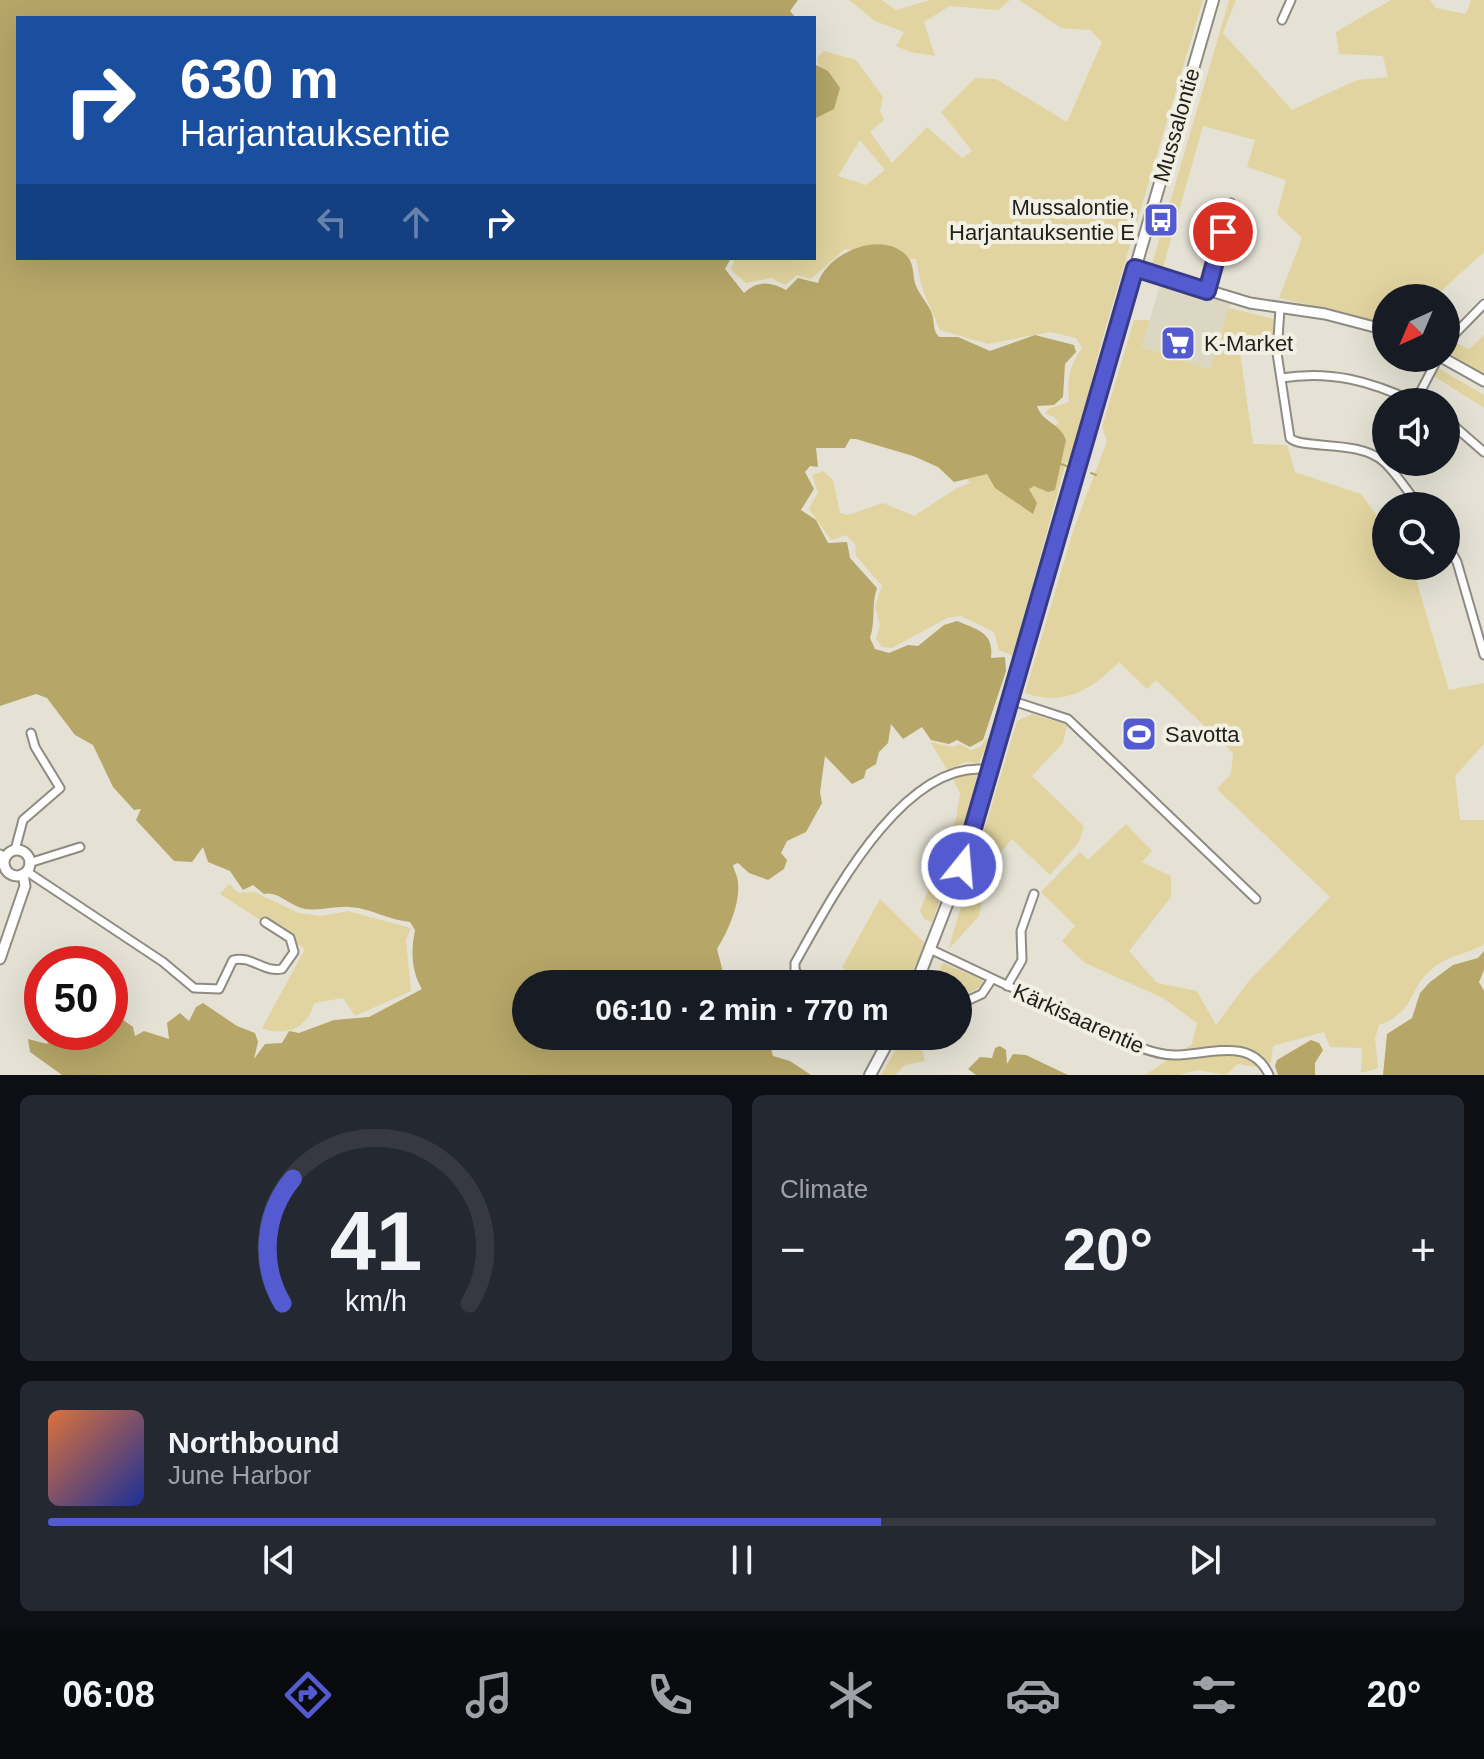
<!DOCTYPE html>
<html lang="en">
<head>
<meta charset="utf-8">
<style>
	body { margin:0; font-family:Arial,sans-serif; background:#242831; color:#f1f3f6; height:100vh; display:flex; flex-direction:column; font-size:30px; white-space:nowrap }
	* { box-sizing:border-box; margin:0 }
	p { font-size:26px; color:#9ea1a6 }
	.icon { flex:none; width:44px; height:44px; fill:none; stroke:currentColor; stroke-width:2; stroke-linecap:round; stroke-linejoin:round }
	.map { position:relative; height:1075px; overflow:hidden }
	.drawer { display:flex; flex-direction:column; gap:20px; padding:20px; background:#0d0f14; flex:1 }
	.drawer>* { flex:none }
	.hud { position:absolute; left:16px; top:16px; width:800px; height:244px; border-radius:0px; box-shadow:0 8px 32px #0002; background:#1a4fa0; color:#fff; overflow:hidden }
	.needle { width:52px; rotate:224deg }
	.controls { position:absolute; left:1372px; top:284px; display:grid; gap:16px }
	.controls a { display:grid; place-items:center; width:88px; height:88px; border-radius:50%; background:#171b24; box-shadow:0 8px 32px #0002; font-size:40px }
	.speed { position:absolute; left:24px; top:946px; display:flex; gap:16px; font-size:40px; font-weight:700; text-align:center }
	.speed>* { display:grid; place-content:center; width:104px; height:104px; border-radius:50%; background:#171b24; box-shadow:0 8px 32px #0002; line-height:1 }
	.speed .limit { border:12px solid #d22; background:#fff; color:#111 }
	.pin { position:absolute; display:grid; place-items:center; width:68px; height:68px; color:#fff; margin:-34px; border:4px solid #fff; border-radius:50%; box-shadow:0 2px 8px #0007 }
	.me { position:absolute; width:88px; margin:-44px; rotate:17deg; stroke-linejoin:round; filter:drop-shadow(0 0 6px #0008) }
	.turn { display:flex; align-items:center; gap:28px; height:168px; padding:0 32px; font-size:36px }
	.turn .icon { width:104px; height:104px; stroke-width:2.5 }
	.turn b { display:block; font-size:56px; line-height:68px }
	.lanes { display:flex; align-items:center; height:76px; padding:0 32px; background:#0003; justify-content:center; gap:40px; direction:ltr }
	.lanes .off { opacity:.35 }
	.big { font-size:60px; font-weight:700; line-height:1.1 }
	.drawer .card { flex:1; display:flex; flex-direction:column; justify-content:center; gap:12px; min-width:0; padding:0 28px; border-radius:12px; background:#242831 }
	.drawer .dial { align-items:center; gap:0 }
	.dial svg { height:208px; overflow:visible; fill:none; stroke:#363941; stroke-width:7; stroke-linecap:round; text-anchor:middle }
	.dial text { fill:#f1f3f6; stroke:none }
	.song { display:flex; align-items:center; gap:24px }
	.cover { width:96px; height:96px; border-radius:12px; background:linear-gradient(135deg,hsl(20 70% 55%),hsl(230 70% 35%)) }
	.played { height:8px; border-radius:4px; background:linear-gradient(90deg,#545ad0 60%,#363941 60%) }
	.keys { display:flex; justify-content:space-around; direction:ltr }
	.heat { display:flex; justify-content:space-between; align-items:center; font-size:44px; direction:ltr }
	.drawer .tiles { flex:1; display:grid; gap:20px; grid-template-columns:1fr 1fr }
	.card:last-child { grid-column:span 2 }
	.trip { position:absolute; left:512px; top:970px; width:460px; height:80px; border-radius:40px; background:#171b24; box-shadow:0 8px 32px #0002; font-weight:700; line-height:80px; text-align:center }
	.menu { display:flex; height:128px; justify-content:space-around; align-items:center; background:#090b0e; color:#9ea1a6 }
	.menu .icon { width:56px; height:56px }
	.menu .selected { color:#545ad0 }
	.menu b { font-size:36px; color:#f1f3f6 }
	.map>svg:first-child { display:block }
	.built { fill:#dbd7c3 }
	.green { fill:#e1d4a0; fill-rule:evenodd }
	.water { fill:#b6a668 }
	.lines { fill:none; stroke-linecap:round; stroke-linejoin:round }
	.stream { stroke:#b6a668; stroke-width:2 }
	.minor-casing { stroke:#8e8b80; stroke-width:11 }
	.tertiary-casing { stroke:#8e8b80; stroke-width:13 }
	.secondary-casing { stroke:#8e8b80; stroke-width:14 }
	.minor { stroke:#fff; stroke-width:7 }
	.tertiary { stroke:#fff; stroke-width:9 }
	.secondary { stroke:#fff; stroke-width:10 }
	.route-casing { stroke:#373a87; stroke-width:20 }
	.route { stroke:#545ad0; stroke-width:14 }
	.labels { text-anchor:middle; stroke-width:8; stroke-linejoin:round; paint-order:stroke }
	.street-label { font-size:22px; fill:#211f1b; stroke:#f2efe3 }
	.poi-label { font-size:22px; fill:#211f1b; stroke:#f2efe3; text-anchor:start }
</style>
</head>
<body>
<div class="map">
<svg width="1484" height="1075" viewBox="0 0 1484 1075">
	<rect width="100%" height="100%" fill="#e5e2d5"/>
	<!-- built -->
	<path class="built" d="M1161,281L1231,303L1210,369L1142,347Z"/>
	<!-- green -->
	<path class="green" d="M849,0H882L896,10L930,0H1010L998,10L950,6L924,22L935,56L910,52L896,46L904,32L875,21Z
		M1019,0H1203L1101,343L1072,462H1066L1013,656L999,650L994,632L961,616L947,618L892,648L882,647L876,639L880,625L875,606L882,586L856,556L855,544L846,535L831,540L809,509L818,492L812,475L823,471L833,480L840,513L848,515L883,503L914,516L957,488L970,483L964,476L1053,466L1056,423L1061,426L1054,417L1045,414L1048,409L1069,402C1067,380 1069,366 1082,348L1076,338L1050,332L988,344L940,330L922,288L916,259C891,259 870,251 845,249L811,279L797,275L785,285L771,278L746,283L731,270L735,258H814V115L821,74L817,58L824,51L856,60L883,97L880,111L884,120L870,132L892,163L927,127L962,158L972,151L941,112L975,78L996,79L1067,122L1102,42L1090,30L1061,28ZM860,140L885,170L866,185L838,176Z
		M1229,0H1236L1223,33L1292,110L1357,80L1388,77L1383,56L1339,54L1336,32L1391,0H1430L1436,8L1466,14L1471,0H1484V252L1440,292L1441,298H1386V323L1279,298L1302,238L1277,214L1286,180L1247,167L1255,140L1203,126L1163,267L1152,264Z
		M1229,308L1274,319V341L1239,345L1253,444L1287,445L1295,472L1361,494L1386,528V566H1412L1449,690L1484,683V744L1455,776L1460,820H1484V944C1469,954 1448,955 1433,968C1407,989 1417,1011 1379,1025L1375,1039L1378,1068L1361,1073L1362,1048L1330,1047L1324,1032L1273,1046L1271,1062L1257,1067L1238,1064L1226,1075L1197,1070L1179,1075H1145L1192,1044L1197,1023L1163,998L1085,963L1062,941L1075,926L1041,892L1080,852L1088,860L1126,824L1152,851L1142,862L1171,876V897L1129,951L1157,983L1197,991L1216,1025L1248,982L1330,897L1217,789L1231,774L1233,753L1156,680L1147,689L1119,662C1091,690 1064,707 1025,693L1073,531L1107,441L1102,427L1134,320H1150L1142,347L1210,369Z
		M1484,335V374L1447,352L1454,342L1469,349Z
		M1438,368L1484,395V408L1434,376Z
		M1032,714L1067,725L1063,743L1032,776L1084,826L1079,842L1050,875L1012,839L989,866L979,916L948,950L1017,721Z
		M987,738H990L979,763L965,762L948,771L930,742L953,747L960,744L971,750L980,747Z
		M966,773L977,774L965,826L932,922L924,919L920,911L956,819L960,793L952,777Z
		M229,884L239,893L254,892L299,913L321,916L348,911L411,928L406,940L411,991L355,1016L343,998L314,1003C307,1029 286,1037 262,1028L305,949L220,894Z
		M880,899L925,943L907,984H862L842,967Z
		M943,963L981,979L985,984L958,999V984H933Z
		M904,1036H919L925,1061L905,1065L895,1075H881Z"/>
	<!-- water -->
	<path class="water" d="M0,0H798L790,11L796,18H18V258H731L725,269L744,293C757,280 771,282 786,290L798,278L818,283C827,253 882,229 907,256C915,265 912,276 916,286C920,296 928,303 932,314C935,323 932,330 939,337H958L990,351L1035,335L1074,345L1076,352L1065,364L1063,397L1054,405L1037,406C1042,422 1060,423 1066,440L1055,490L1048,492L1034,486L1029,489L1037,503L1033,514L995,488L987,474L954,482L938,467L913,456L856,439H850L845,448H816L818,467L810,466L805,472L814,489L801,510L816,520L828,543L847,542L850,558L877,588C871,605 876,620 870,638L875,649L889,653L908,645L918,646L944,625L957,621C979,630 994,633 991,658L1005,657L1006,671L983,740L970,747L957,740L949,744L931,740L922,727L903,739L891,724L888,743L879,752L876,764L866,770L864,778L852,784L825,756L820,792L822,803L806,832L787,841L781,853L787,860L784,869L768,880L749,873L738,863L733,865C734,871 738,876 738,883C740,905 728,931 717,949L726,984H526V1036H754L770,1045L773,1056L790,1061L811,1075H62L30,1052L28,1039L47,1044L53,1032H110V1014L118,1023L122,1019L133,1027L135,1036L144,1031L169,1039L167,1023L180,1013L189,1021L196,1007L203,1003L237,1026L255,1033L258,1042L254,1059L265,1044L282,1043L289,1031L299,1033L334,1020L369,1017L422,989C411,971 411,950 415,930L410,922C385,919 373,909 350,907C335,906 320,911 305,909C289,906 279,891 264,894L253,885L243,890L230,871L208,862L203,847L192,862L174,861L136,820L141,809L134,810L113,787L93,745L75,735L47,698L36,694L0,706Z
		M814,64L828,71L840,88L834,109L814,119Z
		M1484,951V970L1479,982L1484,991V1075H1383L1387,1034L1412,1018L1420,993L1430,982L1453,965L1478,958Z
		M1311,1040L1319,1043L1323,1050L1315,1063V1075H1278L1275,1066L1277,1060Z
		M1000,1046L1006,1050L1007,1064L1013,1054L1026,1055L1068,1075H976L968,1069L980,1057L992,1058L995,1048Z"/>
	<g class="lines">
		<!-- stream -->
		<path class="stream" d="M1061,464L1072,468
			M1091,473L1096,475"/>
		<defs>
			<path id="minor" d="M1282,20L1291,0
				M1207,291L1231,203
				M1280,309L1277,353L1290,438C1302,450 1359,439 1384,462C1397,474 1408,492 1419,506
				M1446,343L1484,304
				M1281,378C1331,370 1370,381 1415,402
				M1415,402L1438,358
				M1446,419L1484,452
				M1446,542L1457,562L1484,655
				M1010,700L1068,719L1256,899
				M15,850L23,820L60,788L35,747L31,733
				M0,854L5,857
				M29,863L80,847
				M26,871L163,962L194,988L219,989L233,960C251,955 264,973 282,969L294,952L290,938L265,922
				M932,950L1138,1047C1150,1051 1161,1055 1174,1055C1209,1055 1251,1036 1269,1075
				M805,984L795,970V963C830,901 904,755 991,770
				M1007,986L1022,960L1021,931L1034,894
				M958,1005L982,994L992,979"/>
			<path id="tertiary" d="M1135,268L1250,303L1325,314L1386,330
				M1443,358L1484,381
				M4 863a13 13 0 1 1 26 0a13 13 0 1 1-26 0Z
				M0,959L25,886L23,874"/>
			<path id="secondary" d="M916,984L962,866L1213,0
				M870,1075L891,1036"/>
		</defs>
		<!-- minor casing -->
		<use href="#minor" class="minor-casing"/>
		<!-- tertiary casing -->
		<use href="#tertiary" class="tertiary-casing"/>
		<!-- secondary casing -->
		<use href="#secondary" class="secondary-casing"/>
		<!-- minor -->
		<use href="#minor" class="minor"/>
		<!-- tertiary -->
		<use href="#tertiary" class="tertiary"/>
		<!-- secondary -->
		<use href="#secondary" class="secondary"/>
	</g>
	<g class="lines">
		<defs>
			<path id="route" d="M962,866L1135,268L1207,291L1223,232"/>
		</defs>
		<!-- route casing -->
		<use href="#route" class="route-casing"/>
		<!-- route -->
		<use href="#route" class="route"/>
	</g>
	<!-- icons -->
	<defs>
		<symbol id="bus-square" viewBox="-11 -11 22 22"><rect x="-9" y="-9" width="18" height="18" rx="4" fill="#545ad0" stroke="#f2efe3"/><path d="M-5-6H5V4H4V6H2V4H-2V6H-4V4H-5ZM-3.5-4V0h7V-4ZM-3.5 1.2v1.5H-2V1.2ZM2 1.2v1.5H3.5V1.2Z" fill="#fff"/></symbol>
		<symbol id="supermarket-square" viewBox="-11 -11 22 22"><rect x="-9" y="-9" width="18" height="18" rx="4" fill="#545ad0" stroke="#f2efe3"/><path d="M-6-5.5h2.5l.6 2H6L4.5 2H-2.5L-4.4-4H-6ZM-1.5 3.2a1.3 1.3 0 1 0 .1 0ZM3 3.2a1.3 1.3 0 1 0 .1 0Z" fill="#fff"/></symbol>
		<symbol id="stadium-square" viewBox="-11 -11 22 22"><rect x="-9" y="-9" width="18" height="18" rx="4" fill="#545ad0" stroke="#f2efe3"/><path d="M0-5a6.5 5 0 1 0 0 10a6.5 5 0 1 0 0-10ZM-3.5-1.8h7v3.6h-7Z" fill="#fff"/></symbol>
	</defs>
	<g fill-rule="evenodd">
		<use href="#bus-square" x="1141" y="200" width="40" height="40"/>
		<use href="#supermarket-square" x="1158" y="323" width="40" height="40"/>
		<use href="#stadium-square" x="1119" y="714" width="40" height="40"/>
	</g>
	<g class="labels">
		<!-- street labels -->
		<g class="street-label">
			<text transform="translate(1176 125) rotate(-74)" y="8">Mussalontie</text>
			<text transform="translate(1079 1018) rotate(24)" y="8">Kärkisaarentie</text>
		</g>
		<!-- poi labels -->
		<g class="poi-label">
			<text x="1135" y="215" text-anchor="end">Mussalontie,<tspan x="1135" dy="25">Harjantauksentie E</tspan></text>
			<text x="1204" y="351">K-Market</text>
			<text x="1165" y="742">Savotta</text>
		</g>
	</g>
</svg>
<div class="controls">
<a><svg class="needle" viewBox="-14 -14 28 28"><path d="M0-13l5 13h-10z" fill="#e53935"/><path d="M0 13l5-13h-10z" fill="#9ea1a6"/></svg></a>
<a><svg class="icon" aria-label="sound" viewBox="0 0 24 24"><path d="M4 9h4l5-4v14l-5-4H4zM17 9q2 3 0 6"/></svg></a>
<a><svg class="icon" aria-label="search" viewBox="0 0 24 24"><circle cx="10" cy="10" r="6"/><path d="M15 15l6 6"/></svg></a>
</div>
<div class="speed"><div class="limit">50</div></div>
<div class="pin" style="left:1223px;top:232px;background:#d93025"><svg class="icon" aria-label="arrive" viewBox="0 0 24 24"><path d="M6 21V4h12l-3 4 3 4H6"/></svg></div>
<svg class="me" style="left:962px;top:866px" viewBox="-20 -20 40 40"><circle r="17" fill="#545ad0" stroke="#fff" stroke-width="3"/><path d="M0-11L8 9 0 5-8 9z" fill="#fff"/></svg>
<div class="trip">06:10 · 2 min · 770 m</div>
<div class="hud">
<div class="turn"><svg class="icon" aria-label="right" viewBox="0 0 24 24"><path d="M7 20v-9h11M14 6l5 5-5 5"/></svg><div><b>630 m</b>Harjantauksentie</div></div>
<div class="lanes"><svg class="icon off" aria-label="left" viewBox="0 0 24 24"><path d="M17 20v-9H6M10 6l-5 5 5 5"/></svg><svg class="icon off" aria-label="ahead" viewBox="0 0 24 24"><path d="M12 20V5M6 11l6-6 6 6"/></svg><svg class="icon" aria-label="right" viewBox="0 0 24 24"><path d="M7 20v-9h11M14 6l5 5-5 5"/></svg></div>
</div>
</div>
<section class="drawer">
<div class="tiles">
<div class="card dial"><svg viewBox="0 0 100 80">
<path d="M14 69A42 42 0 1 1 86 69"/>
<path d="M14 69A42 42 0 0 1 18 21" stroke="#545ad0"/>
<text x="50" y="56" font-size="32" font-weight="700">41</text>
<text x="50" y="72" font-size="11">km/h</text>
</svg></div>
<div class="card"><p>Climate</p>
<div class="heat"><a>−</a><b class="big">20°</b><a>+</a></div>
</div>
<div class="card">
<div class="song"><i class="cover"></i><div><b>Northbound</b><p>June Harbor</p></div></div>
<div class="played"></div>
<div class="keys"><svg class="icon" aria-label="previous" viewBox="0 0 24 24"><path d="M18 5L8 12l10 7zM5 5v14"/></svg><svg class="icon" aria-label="pause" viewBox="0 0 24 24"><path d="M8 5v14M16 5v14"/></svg><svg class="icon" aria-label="next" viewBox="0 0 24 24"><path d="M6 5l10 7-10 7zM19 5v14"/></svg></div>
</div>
</div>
</section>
<nav class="menu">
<b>06:08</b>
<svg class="icon selected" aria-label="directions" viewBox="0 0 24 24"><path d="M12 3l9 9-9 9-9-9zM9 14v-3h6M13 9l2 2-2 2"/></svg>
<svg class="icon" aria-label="music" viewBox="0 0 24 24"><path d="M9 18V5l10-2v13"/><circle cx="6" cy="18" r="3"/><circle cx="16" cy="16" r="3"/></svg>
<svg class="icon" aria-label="phone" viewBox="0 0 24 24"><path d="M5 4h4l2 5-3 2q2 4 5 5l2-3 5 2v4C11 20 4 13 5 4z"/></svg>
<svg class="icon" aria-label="climate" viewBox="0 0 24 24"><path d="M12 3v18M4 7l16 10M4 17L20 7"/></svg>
<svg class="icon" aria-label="car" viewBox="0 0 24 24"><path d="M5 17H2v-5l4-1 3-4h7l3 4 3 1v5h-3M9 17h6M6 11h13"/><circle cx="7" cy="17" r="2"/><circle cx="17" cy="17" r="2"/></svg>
<svg class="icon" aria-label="filters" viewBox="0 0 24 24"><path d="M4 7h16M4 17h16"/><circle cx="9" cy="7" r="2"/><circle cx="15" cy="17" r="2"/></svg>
<b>20°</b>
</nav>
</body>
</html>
